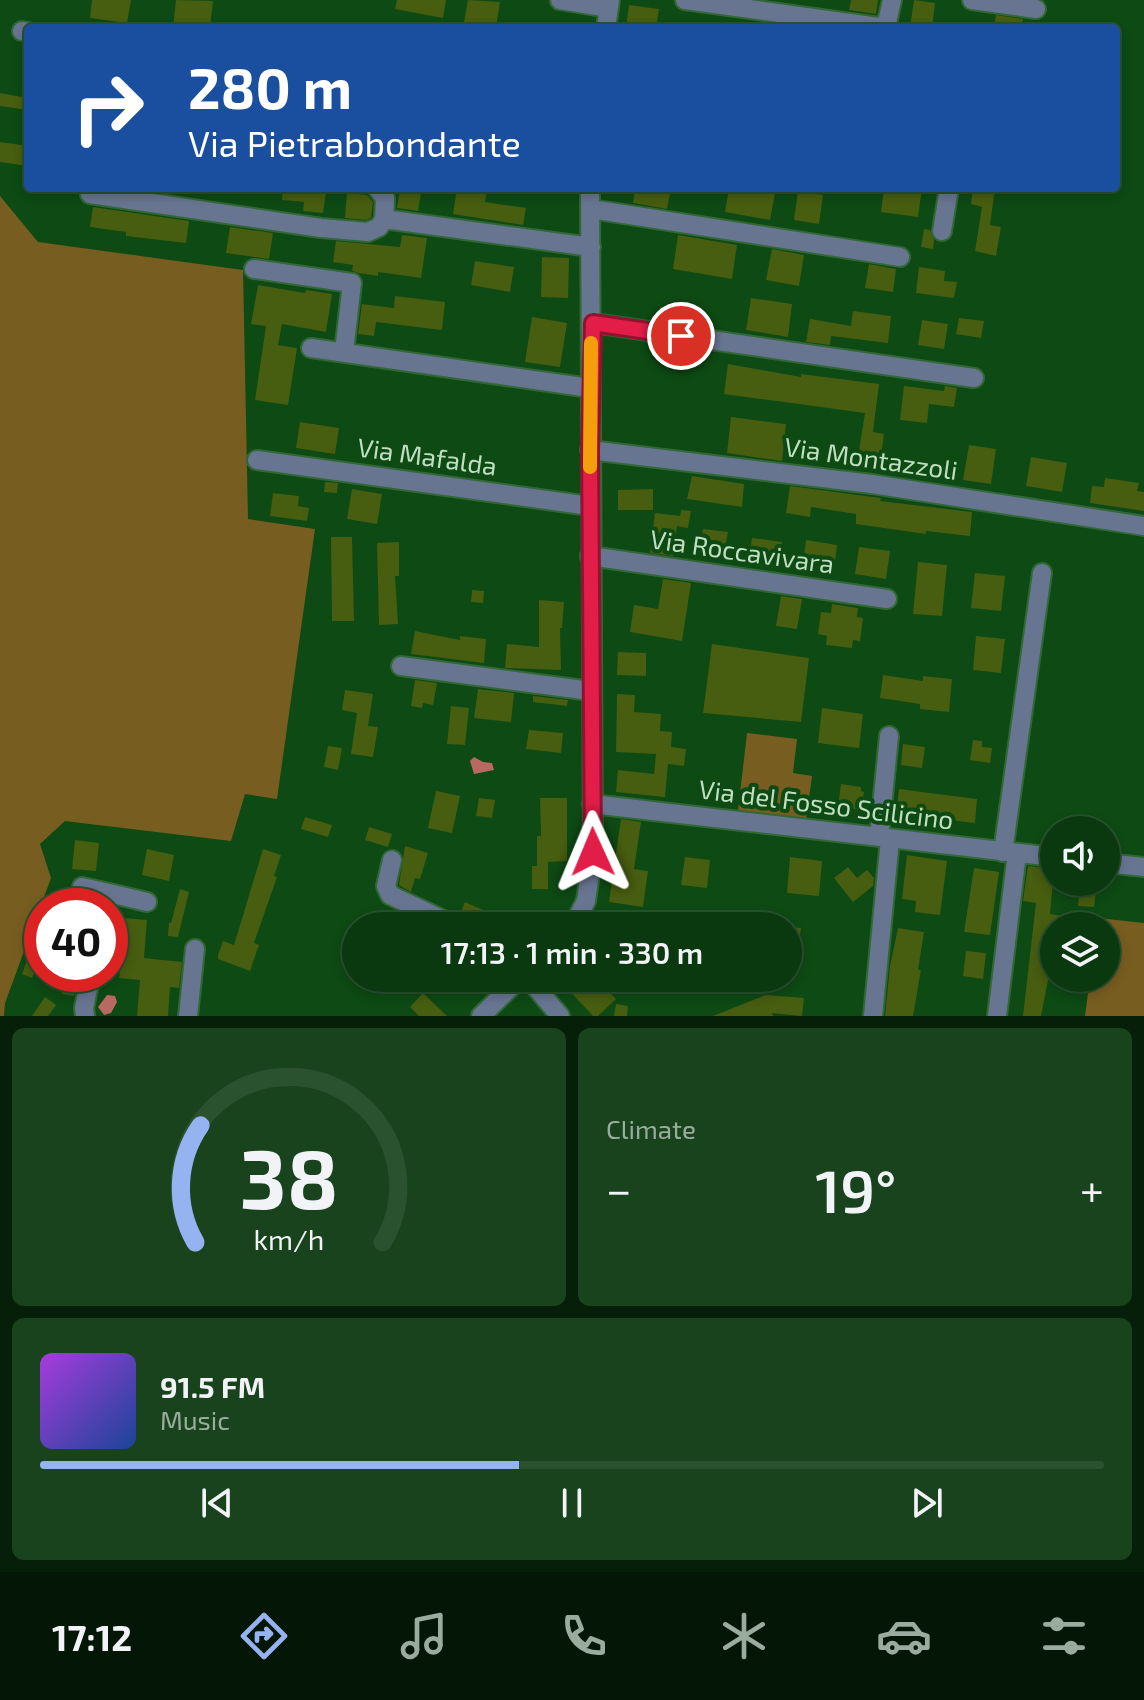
<!DOCTYPE html>
<html lang="en">
<head>
<meta charset="utf-8">
<style>
	body { margin:0; font-family:"Exo 2",sans-serif; background:#18431d; color:#f1f3f6; height:100vh; display:flex; flex-direction:column; font-size:30px; white-space:nowrap }
	* { box-sizing:border-box; margin:0 }
	p { font-size:26px; color:#99ac9e }
	.icon { flex:none; width:44px; height:44px; fill:none; stroke:currentColor; stroke-width:2; stroke-linecap:round; stroke-linejoin:round }
	.map { position:relative; height:1016px; overflow:hidden }
	.drawer { display:flex; flex-direction:column; gap:12px; padding:12px; background:#061f08; flex:1 }
	.drawer>* { flex:none }
	.top-card { position:absolute; left:24px; top:24px; width:1096px; height:168px; border-radius:8px; box-shadow:0 4px 12px #0003,0 0 0 2px #2a522f; background:#1a4fa0; color:#fff; overflow:hidden }
	.controls { position:absolute; left:1040px; top:816px; display:grid; gap:16px }
	.controls a { display:grid; place-items:center; width:80px; height:80px; border-radius:50%; background:#0a380f; box-shadow:0 4px 12px #0003,0 0 0 2px #2a522f; font-size:40px }
	.speed { position:absolute; left:24px; top:888px; display:flex; gap:16px; font-size:40px; font-weight:700; text-align:center }
	.speed>* { display:grid; place-content:center; width:104px; height:104px; border-radius:50%; background:#0a380f; box-shadow:0 4px 12px #0003,0 0 0 2px #2a522f; line-height:1 }
	.speed .limit { border:12px solid #d22; background:#fff; color:#111 }
	.pin { position:absolute; display:grid; place-items:center; width:68px; height:68px; color:#fff; margin:-34px; border:4px solid #fff; border-radius:50%; box-shadow:0 2px 8px #0007 }
	.me { position:absolute; width:88px; margin:-44px; rotate:359deg; stroke-linejoin:round; filter:drop-shadow(0 0 6px #0008) }
	.turn { display:flex; align-items:center; gap:28px; height:168px; padding:0 32px; font-size:36px }
	.turn .icon { width:104px; height:104px; stroke-width:2.5 }
	.turn b { display:block; font-size:56px; line-height:68px }
	.big { font-size:60px; font-weight:600; line-height:1.1 }
	.drawer .tile { flex:1; display:flex; flex-direction:column; justify-content:center; gap:12px; min-width:0; padding:0 28px; border-radius:12px; background:#18431d }
	.drawer .dial { align-items:center; gap:0 }
	.dial svg { height:208px; overflow:visible; fill:none; stroke:#2a522f; stroke-width:7; stroke-linecap:round; text-anchor:middle }
	.dial text { fill:#f1f3f6; stroke:none }
	.song { display:flex; align-items:center; gap:24px }
	.cover { width:96px; height:96px; border-radius:12px; background:linear-gradient(135deg,hsl(280 70% 55%),hsl(220 70% 35%)) }
	.played { height:8px; border-radius:4px; background:linear-gradient(90deg,#95b2f1 45%,#2a522f 45%) }
	.keys { display:flex; justify-content:space-around; direction:ltr }
	.heat { display:flex; justify-content:space-between; align-items:center; font-size:44px; direction:ltr }
	.drawer .tiles { flex:1; display:grid; gap:12px; grid-template-columns:1fr 1fr }
	.tile:last-child { grid-column:span 2 }
	.trip { position:absolute; left:342px; top:912px; width:460px; height:80px; border-radius:40px; background:#0a380f; box-shadow:0 4px 12px #0003,0 0 0 2px #2a522f; font-weight:600; line-height:80px; text-align:center }
	.tab-bar { display:flex; height:128px; justify-content:space-around; align-items:center; background:#041606; color:#99ac9e }
	.tab-bar .icon { width:56px; height:56px }
	.tab-bar .on { color:#95b2f1 }
	.tab-bar b { font-size:36px; color:#f1f3f6 }
	.map>svg:first-child { display:block }
	.green { fill:#785d20 }
	.water { fill:#b86963 }
	.building { fill:#475d0f }
	.lines { fill:none; stroke-linecap:round; stroke-linejoin:round }
	.minor-casing { stroke:#316836; stroke-width:22 }
	.minor { stroke:#687591; stroke-width:18 }
	.route-casing { stroke:#92132f; stroke-width:20 }
	.route { stroke:#e11d48; stroke-width:14 }
	.slow { stroke:#f59e0b; stroke-width:14 }
	.labels { text-anchor:middle; stroke-width:8; stroke-linejoin:round; paint-order:stroke }
	.street-label { font-size:26px; fill:#c0dec0; stroke:#0d4a14 }
</style>
</head>
<body>
<div class="map">
<svg width="1144" height="1016" viewBox="0 0 1144 1016">
	<rect width="100%" height="100%" fill="#0d4a14"/>
	<!-- green -->
	<path class="green" d="M0,196L38,242L243,270L248,519L315,529L277,799L245,794L231,841L65,821L40,844L51,878L5,1003L4,1016H0Z
		M747,733L797,739L793,773L812,776L806,820L738,811Z
		M1098,918L1144,923V1016H1085L1090,978H1106V926H1097Z"/>
	<!-- water -->
	<path class="water" d="M474,757L483,762L492,763L494,770L474,774L470,761Z
		M107,995L115,996L117,1002L111,1013L104,1015L98,1007Z"/>
	<!-- building -->
	<path class="building" d="M92,0H131L127,23L90,18Z
		M176,0L213,1L210,28H173Z
		M397,0H446L443,18L395,9Z
		M468,0L500,2L496,27L464,22Z
		M851,0H878L876,14L849,10Z
		M914,0L935,3L932,28H910Z
		M629,5L659,9L656,28H626Z
		M996,15L1023,19L1022,28H994Z
		M0,93L28,98V110L0,106Z
		M0,142L28,146V166L0,162Z
		M283,188H307L306,190L326,192L323,213L303,211L304,202L282,200Z
		M457,188H488L485,202L526,208L523,225L453,214Z
		M635,188H671L667,209L633,203Z
		M729,188H776L770,220L725,212Z
		M884,188H922L918,217L881,212Z
		M973,188H995L990,225L1001,227L996,256L975,251L982,207L971,204Z
		M400,190L421,193L418,211L397,208Z
		M798,191L823,195L819,224L794,220Z
		M347,193L367,195L373,202L371,218L366,220L345,218Z
		M93,207L189,221L186,243L126,236V232L90,227Z
		M230,227L273,233L269,259L226,253Z
		M924,229L930,230L934,240L933,249L921,247Z
		M402,235L427,238L421,278L378,272V276L359,273L352,271L353,265L333,262L336,241L400,247Z
		M678,235L737,245L732,279L673,269Z
		M772,249L804,255L799,286L766,280Z
		M542,257L569,258L568,298L541,297Z
		M475,261L514,267L510,292L471,285Z
		M869,264L896,269L893,292L865,288Z
		M919,267L945,271L944,281L957,282L954,298L916,293Z
		M258,285L305,293L306,290L332,294L326,332L282,324L278,345L297,348L288,405L255,400L266,326L251,324Z
		M395,296L445,302L442,330L376,322L374,336L358,334L362,304L394,308Z
		M751,298L792,304L788,337L746,330Z
		M853,311L891,316L888,343L831,336L830,345L806,342L810,319L851,326Z
		M532,317L567,323L560,367L525,362Z
		M959,318L984,321L981,338L956,334Z
		M922,320L948,324L944,349L918,345Z
		M728,364L801,377V374L879,384L873,432L884,434L879,472L856,469L865,413L724,394Z
		M904,386L944,391L945,386L957,388L954,407L929,404L927,423L900,420Z
		M731,417L786,424L782,461L727,453Z
		M300,422L339,428L335,454L296,448Z
		M969,445L996,449L991,484L963,480Z
		M1031,457L1067,463L1062,492L1026,486Z
		M692,476L744,484L742,507L687,499Z
		M1105,478L1139,483L1137,491L1144,492V511L1090,503L1092,486L1104,487Z
		M325,482L338,483L337,493L324,492Z
		M790,486L881,498L880,501L972,512L970,536L926,531V534L856,524V514L811,507L810,517L786,513Z
		M352,489L382,494L377,524L347,519Z
		M653,489V510H618V490Z
		M273,493L299,496L298,506L309,508L307,521L270,516Z
		M681,510L691,511L688,528L677,526L673,556L650,553L655,513L680,516Z
		M703,529L728,532L723,560L699,556Z
		M331,537H352L354,621H332Z
		M752,538L782,542L778,569L748,565Z
		M806,540L837,545L834,570L803,565Z
		M399,542V576H395L398,624L379,625L377,543Z
		M859,547L890,551L886,579L855,574Z
		M918,562L947,565L942,616L913,614Z
		M975,573L1005,576L1001,611L971,608Z
		M663,579L691,583L682,641L630,632L634,605L658,609Z
		M472,590L484,591L483,603L471,602Z
		M781,596L802,599L797,629L776,626Z
		M539,600L564,602L562,628H560L561,670L505,668L507,644L539,647Z
		M832,604L858,608L857,617L863,618L860,641L853,640L852,648L826,645L827,636L818,634L821,612L831,613Z
		M415,631L460,640V636L486,639L484,663L411,654Z
		M976,636L1005,639L1001,673L973,670Z
		M712,644L809,658L801,722L703,713Z
		M618,652L646,653V676L617,675Z
		M883,675L923,681V676L952,679L949,712L920,709V704L880,698Z
		M415,680L437,683L433,705L423,703L422,708L411,706Z
		M478,689L514,693L511,722L474,718Z
		M345,690L373,694L368,726L378,727L373,757L351,754L357,713L342,710Z
		M617,694L635,695L634,712L661,714L660,731L672,732L671,747L686,749L684,766L668,764L665,797L616,792L618,770L654,774L656,754L616,752Z
		M533,696L568,700L567,706L533,702Z
		M451,706L469,708L465,745L447,744Z
		M822,708L863,714L859,748L818,743Z
		M529,730L563,733L561,753L526,749Z
		M973,740L982,741V747L992,748L990,763L970,760Z
		M903,744L925,747L922,768L901,765Z
		M328,746L342,748L338,770L324,767Z
		M841,784L861,787V791L864,792L861,810L838,807Z
		M899,789L977,799L975,823L896,814Z
		M436,791L460,796L452,833L428,828Z
		M479,798L495,800L492,818L476,816Z
		M540,798H567V861L548,862V889H532V866H537V836H541Z
		M305,817L332,825L328,837L301,829Z
		M621,819L641,822L634,869L648,871L643,907L609,902Z
		M369,827L392,834L388,847L365,840Z
		M75,840L99,843L96,871L72,869Z
		M405,846L428,853L420,879L415,878L411,892L399,885Z
		M147,849L174,855L169,881L142,875Z
		M263,849L281,855L274,876L277,877L254,943L259,945L250,971L218,959V955L223,941L234,945Z
		M907,855L947,861L940,915L915,912L916,901L902,899Z
		M685,857L710,860L707,888L681,885Z
		M790,857L822,861L819,896L787,893Z
		M1028,866L1054,869L1050,914L1070,917L1069,926H1054V949L1041,1016H1023L1036,903L1023,901Z
		M848,867L857,878L867,870L874,878L873,886L853,902L834,878Z
		M974,868L999,872L990,935L964,932Z
		M1081,882H1097L1094,907L1078,906Z
		M180,889L189,892L178,937L168,936L169,923H171Z
		M465,902L501,918L504,911L535,926H471L460,914Z
		M606,913L628,926H598Z
		M678,914L726,919V926H677Z
		M124,918L147,920L144,958L182,962L179,988L170,987L168,1016H137L140,980L119,978L121,958L113,957L114,938L122,939Z
		M788,927L801,928L794,979H788Z
		M898,928L924,932L918,970H921L913,1016H885L890,966Z
		M966,951L986,953L983,979L963,976Z
		M27,960L37,964L32,978L22,974Z
		M572,978H596L616,999L598,1016H593L564,985Z
		M63,984L76,986L74,996L62,994Z
		M423,993L447,1016H419L410,1007Z
		M766,995L804,998L802,1016L772,1013L773,1016H713Z
		M45,997L56,1005L48,1016H32Z
		M616,1004L628,1006L627,1016H614Z"/>
	<g class="lines">
		<defs>
			<path id="minor" d="M560,0L609,8
				M685,0L879,27L887,23L892,0
				M972,0L1036,9
				M606,28L610,0
				M22,31L28,32
				M377,188L385,198L384,219
				M90,194L321,228L368,232L379,227L384,219L591,247
				M591,209L900,257
				M942,231L949,188
				M254,269L352,283L344,352
				M593,323L974,378
				M311,348L590,388
				M590,450L872,484L1144,526
				M257,460L590,506
				M590,556L887,599
				M401,666L591,691
				M592,804L1054,857
				M879,837L889,736
				M1003,852L1042,573
				M392,860L386,886L390,895L456,926
				M1106,863L1144,867
				M82,887L109,893
				M106,906L109,893L147,902
				M573,926L586,901L593,852L590,188
				M528,978L560,1016
				M85,1016L84,1008L91,974
				M188,1016L195,949
				M481,1016L520,978
				M873,1016L890,839
				M997,1016L1017,853"/>
		</defs>
		<!-- minor casing -->
		<use href="#minor" class="minor-casing"/>
		<!-- minor -->
		<use href="#minor" class="minor"/>
	</g>
	<g class="lines">
		<defs>
			<path id="route" d="M593,852L590,450L593,323L681,336"/>
		</defs>
		<!-- route casing -->
		<use href="#route" class="route-casing"/>
		<!-- route -->
		<use href="#route" class="route"/>
		<!-- slow -->
		<path class="slow" d="M590,467L591,343"/>
	</g>
	<g class="labels">
		<!-- street labels -->
		<g class="street-label">
			<text transform="translate(427 457) rotate(8)" y="9">Via Mafalda</text>
			<text transform="translate(871 459) rotate(8)" y="9">Via Montazzoli</text>
			<text transform="translate(742 552) rotate(8)" y="9">Via Roccavivara</text>
			<text transform="translate(826 805) rotate(7)" y="9">Via del Fosso Scilicino</text>
		</g>
	</g>
</svg>
<div class="controls">
<a><svg class="icon" aria-label="sound" viewBox="0 0 24 24"><path d="M4 9h4l5-4v14l-5-4H4zM17 9q2 3 0 6"/></svg></a>
<a><svg class="icon" aria-label="layers" viewBox="0 0 24 24"><path d="M12 4l9 5-9 5-9-5zM3 14l9 5 9-5"/></svg></a>
</div>
<div class="speed"><div class="limit">40</div></div>
<div class="pin" style="left:681px;top:336px;background:#d93025"><svg class="icon" aria-label="arrive" viewBox="0 0 24 24"><path d="M6 21V4h12l-3 4 3 4H6"/></svg></div>
<svg class="me" style="left:593px;top:852px" viewBox="-20 -20 40 40"><path d="M0-17L14 15 0 8-14 15z" fill="#e11d48" stroke="#fff" stroke-width="4"/></svg>
<div class="trip">17:13 · 1 min · 330 m</div>
<div class="top-card">
<div class="turn"><svg class="icon" aria-label="right" viewBox="0 0 24 24"><path d="M7 20v-9h11M14 6l5 5-5 5"/></svg><div><b>280 m</b>Via Pietrabbondante</div></div>
</div>
</div>
<section class="drawer">
<div class="tiles">
<div class="tile dial"><svg viewBox="0 0 100 80">
<path d="M14 69A42 42 0 1 1 86 69"/>
<path d="M14 69A42 42 0 0 1 16 24" stroke="#95b2f1"/>
<text x="50" y="56" font-size="32" font-weight="700">38</text>
<text x="50" y="72" font-size="11">km/h</text>
</svg></div>
<div class="tile"><p>Climate</p>
<div class="heat"><a>−</a><b class="big">19°</b><a>+</a></div>
</div>
<div class="tile">
<div class="song"><i class="cover"></i><div><b>91.5 FM</b><p>Music</p></div></div>
<div class="played"></div>
<div class="keys"><svg class="icon" aria-label="previous" viewBox="0 0 24 24"><path d="M18 5L8 12l10 7zM5 5v14"/></svg><svg class="icon" aria-label="pause" viewBox="0 0 24 24"><path d="M8 5v14M16 5v14"/></svg><svg class="icon" aria-label="next" viewBox="0 0 24 24"><path d="M6 5l10 7-10 7zM19 5v14"/></svg></div>
</div>
</div>
</section>
<nav class="tab-bar">
<b>17:12</b>
<svg class="icon on" aria-label="directions" viewBox="0 0 24 24"><path d="M12 3l9 9-9 9-9-9zM9 14v-3h6M13 9l2 2-2 2"/></svg>
<svg class="icon" aria-label="music" viewBox="0 0 24 24"><path d="M9 18V5l10-2v13"/><circle cx="6" cy="18" r="3"/><circle cx="16" cy="16" r="3"/></svg>
<svg class="icon" aria-label="phone" viewBox="0 0 24 24"><path d="M5 4h4l2 5-3 2q2 4 5 5l2-3 5 2v4C11 20 4 13 5 4z"/></svg>
<svg class="icon" aria-label="climate" viewBox="0 0 24 24"><path d="M12 3v18M4 7l16 10M4 17L20 7"/></svg>
<svg class="icon" aria-label="car" viewBox="0 0 24 24"><path d="M5 17H2v-5l4-1 3-4h7l3 4 3 1v5h-3M9 17h6M6 11h13"/><circle cx="7" cy="17" r="2"/><circle cx="17" cy="17" r="2"/></svg>
<svg class="icon" aria-label="filters" viewBox="0 0 24 24"><path d="M4 7h16M4 17h16"/><circle cx="9" cy="7" r="2"/><circle cx="15" cy="17" r="2"/></svg>
</nav>
</body>
</html>
